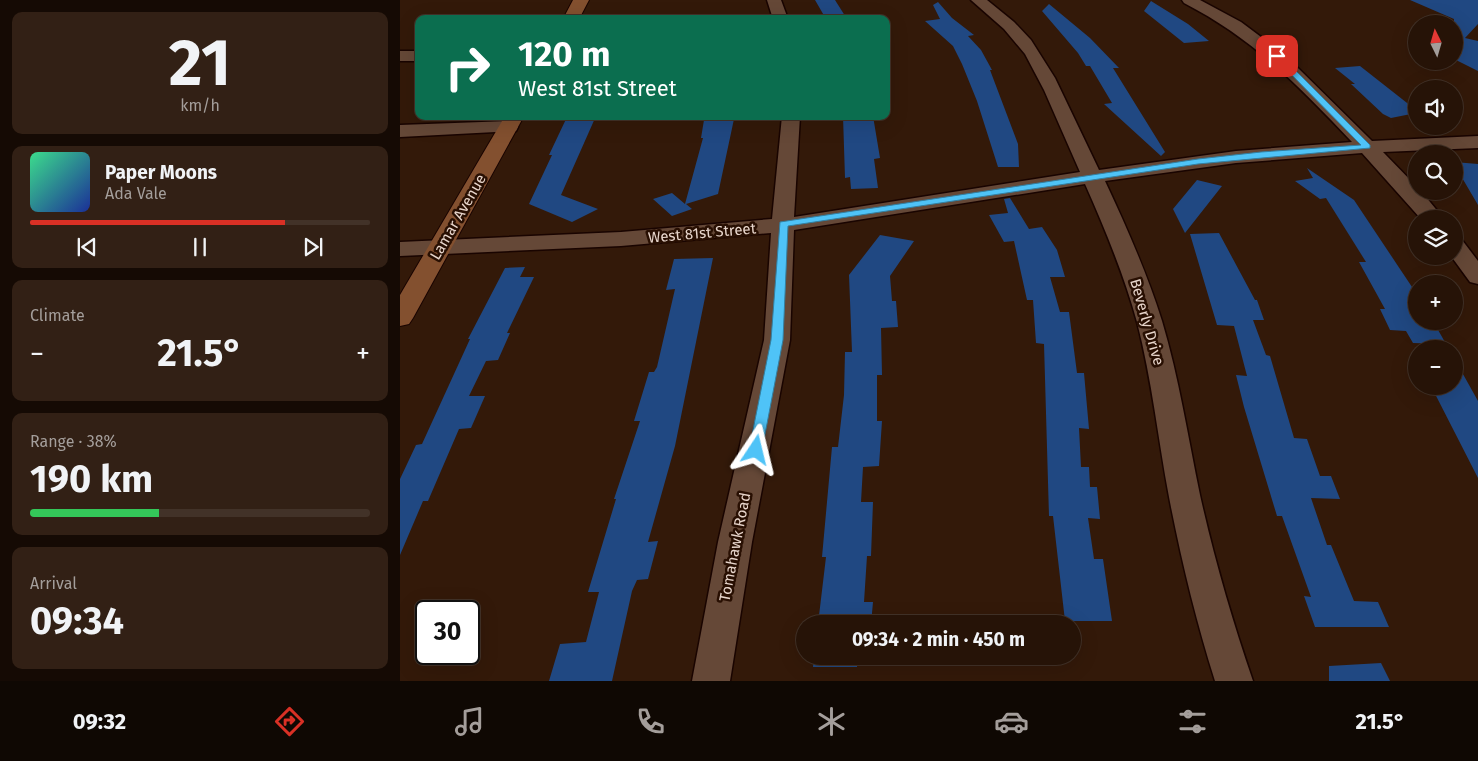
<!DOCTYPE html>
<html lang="en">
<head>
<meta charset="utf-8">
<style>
	body { margin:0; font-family:"Fira Sans",sans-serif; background:#322015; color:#f1f3f6; height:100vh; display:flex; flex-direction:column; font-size:19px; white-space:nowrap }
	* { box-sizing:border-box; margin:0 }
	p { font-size:16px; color:#a49e9b }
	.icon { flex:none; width:28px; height:28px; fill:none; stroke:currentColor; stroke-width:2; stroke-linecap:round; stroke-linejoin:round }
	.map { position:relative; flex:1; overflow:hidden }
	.drawer { display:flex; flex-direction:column; gap:12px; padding:12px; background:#150a04; width:400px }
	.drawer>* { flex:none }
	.hud { position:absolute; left:15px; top:15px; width:475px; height:105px; border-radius:10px; box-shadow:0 5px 20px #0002,0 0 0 1px #423228; background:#0b6e4f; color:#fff; overflow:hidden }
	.needle { width:32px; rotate:355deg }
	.controls { position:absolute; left:1008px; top:15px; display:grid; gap:10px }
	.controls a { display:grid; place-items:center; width:55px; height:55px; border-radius:50%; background:#261307; box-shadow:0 5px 20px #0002,0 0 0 1px #423228; font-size:25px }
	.speed { position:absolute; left:15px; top:600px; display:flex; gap:10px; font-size:25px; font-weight:700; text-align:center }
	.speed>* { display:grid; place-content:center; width:65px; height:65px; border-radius:50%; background:#261307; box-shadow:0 5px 20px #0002,0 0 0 1px #423228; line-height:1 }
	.speed .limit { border:2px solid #111; border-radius:8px; background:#fff; color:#111 }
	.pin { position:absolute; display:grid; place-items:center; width:42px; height:42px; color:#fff; margin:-21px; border-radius:10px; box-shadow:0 2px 8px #0006 }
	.me { position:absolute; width:55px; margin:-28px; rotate:10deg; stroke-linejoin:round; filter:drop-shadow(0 0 4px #0008) }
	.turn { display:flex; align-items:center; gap:18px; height:105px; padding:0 20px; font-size:22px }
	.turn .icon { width:65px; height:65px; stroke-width:2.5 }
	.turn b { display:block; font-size:35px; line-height:42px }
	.big { font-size:38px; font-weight:700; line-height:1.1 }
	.drawer .widget { flex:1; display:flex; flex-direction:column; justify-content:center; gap:8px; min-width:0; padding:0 18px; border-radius:10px; background:#322015 }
	.drawer .dial { align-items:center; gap:0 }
	.dial b { font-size:65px; line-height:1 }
	.song { display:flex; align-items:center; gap:15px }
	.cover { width:60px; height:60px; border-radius:8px; background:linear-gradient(135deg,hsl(150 70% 55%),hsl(230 70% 35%)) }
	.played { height:5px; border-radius:2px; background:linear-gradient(90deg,#d93025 75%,#423228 75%) }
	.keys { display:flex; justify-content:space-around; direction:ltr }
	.heat { display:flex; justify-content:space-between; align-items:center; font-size:28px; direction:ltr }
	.charge { height:8px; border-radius:4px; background:linear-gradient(90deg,#34c759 38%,#423228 0) }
	.trip { position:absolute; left:396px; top:615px; width:285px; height:50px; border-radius:25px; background:#261307; box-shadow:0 5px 20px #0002,0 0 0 1px #423228; font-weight:700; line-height:50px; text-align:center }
	.tab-bar { display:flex; height:80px; justify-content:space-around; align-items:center; background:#0f0803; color:#a49e9b }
	.tab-bar .icon { width:35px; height:35px }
	.tab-bar .current { color:#d93025 }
	.tab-bar b { font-size:22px; color:#f1f3f6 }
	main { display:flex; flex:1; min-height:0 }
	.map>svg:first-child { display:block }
	.building { fill:#204882 }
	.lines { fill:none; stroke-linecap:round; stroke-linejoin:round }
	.street-casing { stroke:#190400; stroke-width:3 }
	.secondary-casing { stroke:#190400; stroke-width:2 }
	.street { fill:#654837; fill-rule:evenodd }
	.secondary { fill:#83502f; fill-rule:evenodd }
	.route { fill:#4fc3f7; stroke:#337fa1 }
	.labels { text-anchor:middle; stroke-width:5; stroke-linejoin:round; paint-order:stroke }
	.street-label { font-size:15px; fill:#e8d6cc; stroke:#280f02 }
</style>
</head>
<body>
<main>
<section class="drawer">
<div class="widget dial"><b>21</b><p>km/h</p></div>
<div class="widget">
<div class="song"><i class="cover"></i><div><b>Paper Moons</b><p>Ada Vale</p></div></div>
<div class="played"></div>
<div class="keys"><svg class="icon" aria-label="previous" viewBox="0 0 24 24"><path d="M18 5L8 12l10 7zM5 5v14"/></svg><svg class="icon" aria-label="pause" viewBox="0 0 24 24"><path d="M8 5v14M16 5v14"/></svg><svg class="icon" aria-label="next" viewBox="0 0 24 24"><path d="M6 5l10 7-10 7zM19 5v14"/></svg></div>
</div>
<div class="widget"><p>Climate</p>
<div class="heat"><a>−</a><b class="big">21.5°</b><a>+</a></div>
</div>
<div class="widget"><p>Range · 38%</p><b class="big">190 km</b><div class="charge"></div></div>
<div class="widget"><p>Arrival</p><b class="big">09:34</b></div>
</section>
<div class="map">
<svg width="1078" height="681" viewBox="0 0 1078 681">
	<rect width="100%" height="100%" fill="#331909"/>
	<!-- building -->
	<path class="building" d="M415,0H435L447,19H426Z
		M1010,0H1078V24L1065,38L1078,41V71L1054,59V19Z
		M751,1L788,24L809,41L784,43L744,11Z
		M538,2L552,18L574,35L568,36L581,50L592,70H590L618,144L619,167H598L577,101L562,64L553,46L525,21L540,19L533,5Z
		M649,4L690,38L719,68H713L765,152L761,156L704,104L712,103L690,66H686L678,53L642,11Z
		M960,66L1016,110V113L991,118L983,114L951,84H955L935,68Z
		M176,116H196L161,195L198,209L172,222L129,204L152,155H149L167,117Z
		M443,116H473L480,158L474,159L478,188L451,189L450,177L445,178Z
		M334,119L318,194L286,204L292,209L272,216L253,199L272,193L285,204L303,138H301L304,120Z
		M1054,162L1078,164V205L1054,164Z
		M907,168L954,200L1016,293V321H1033L1046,344L1013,343L1006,331L990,330L980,309H985L959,262H966L926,198L920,199L895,181L913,178Z
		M797,180L822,186L785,233L773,209Z
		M610,198L629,229L642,227L657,250L665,277H650L660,312H669L677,373H684L689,429L679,428L681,467H689L690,487H697L700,519L688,518L694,559H703L712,621H665L653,516H649L644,344L636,343L633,300H627L614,241L604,242L589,215L608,213L604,199Z
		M819,233L855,300H857L864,320H853L866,355L870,356L894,438L907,439L920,476H931L940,499L911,498L927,545H931L954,601L978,602L989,627H915L904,596L911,597L882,516H877L844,407L836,375L847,376L834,326L817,325L790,234Z
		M480,235L514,241L490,276L492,301H496L498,327L481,328L482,375H477V421H482L479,466L463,467L461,502H473L471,556H467L464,602H473L471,624H418L426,557H422L432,447H438L444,395L445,352H452L449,275Z
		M313,258L275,446L248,542L258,541L248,579L237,580L232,591L212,681H149L160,644L186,642L199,592H188L216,499H214L240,421H234L249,372H254L257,367L275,289L266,290L274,259Z
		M125,267L120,277H134L107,333H110L98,360L86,361L69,396H85L71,428L59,429L28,501H23L0,555V479L16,445L22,444L70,339H68L105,268Z
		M1054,358L1078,401V478L1031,386H1054Z
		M414,656H457V667H413Z
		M981,663L990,681H929V666Z"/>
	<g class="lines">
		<defs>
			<path id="street" d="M367,0H381L388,19H373Z
				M571,0H587L614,22L631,40L655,78L699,170L836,151L952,142C899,86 854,39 784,3L782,0H800L841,22L861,37L899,69L972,141L1078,136V148L983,152L1016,186V191H1021L1044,219H1021L962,153L836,163L705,181C726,226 747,273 762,321C779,378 788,437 800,495C814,558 832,620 853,681H815C796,621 781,559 769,497C758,439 752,380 737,322C724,275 705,229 685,184L394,230L390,340L352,542L330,681H292L318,542L364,340L371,233L221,246L0,256V242L221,232L372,219L382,116H400L394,217L680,172L644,90L625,54L604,29Z
				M0,51H19V61H0Z
				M109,121L116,123L118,127L116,131L0,137V125Z
				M1054,238L1062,240L1078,261V284L1070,282L1051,256H1054Z"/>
			<path id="secondary" d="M173,0H189L179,19H163Z
				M105,116H124L13,318L9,324L0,326V295Z"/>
		</defs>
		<!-- street casing -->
		<use href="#street" class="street-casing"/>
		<!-- secondary casing -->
		<use href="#secondary" class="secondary-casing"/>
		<!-- street -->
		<use href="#street" class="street"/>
		<!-- secondary -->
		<use href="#secondary" class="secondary"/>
	</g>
	<!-- route -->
	<path class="route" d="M874,54H879L970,145V148L798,164L388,226L383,340L362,450L360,453H351L349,450L371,340L380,222L798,159L861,152L961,145L874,57Z"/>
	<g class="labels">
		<!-- street labels -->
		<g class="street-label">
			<text transform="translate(58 217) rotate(-60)" y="5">Lamar Avenue</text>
			<text transform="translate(302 233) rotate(-5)" y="5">West 81st Street</text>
			<text transform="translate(747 322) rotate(74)" y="5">Beverly Drive</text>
			<text transform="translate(335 547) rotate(-79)" y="5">Tomahawk Road</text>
		</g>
	</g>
</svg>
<div class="controls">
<a><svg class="needle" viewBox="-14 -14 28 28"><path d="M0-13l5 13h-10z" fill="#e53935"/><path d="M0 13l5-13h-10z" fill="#a49e9b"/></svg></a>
<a><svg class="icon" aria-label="sound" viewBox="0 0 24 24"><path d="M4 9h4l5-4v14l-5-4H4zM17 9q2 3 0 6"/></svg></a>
<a><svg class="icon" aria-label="search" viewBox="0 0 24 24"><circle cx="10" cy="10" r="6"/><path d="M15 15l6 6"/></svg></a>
<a><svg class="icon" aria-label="layers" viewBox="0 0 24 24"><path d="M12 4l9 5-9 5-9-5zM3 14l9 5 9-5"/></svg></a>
<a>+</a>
<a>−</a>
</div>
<div class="speed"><div class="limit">30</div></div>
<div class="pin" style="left:877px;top:56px;background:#d93025"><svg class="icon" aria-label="arrive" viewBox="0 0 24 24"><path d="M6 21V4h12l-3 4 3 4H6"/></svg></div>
<svg class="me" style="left:356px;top:450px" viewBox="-20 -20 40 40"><path d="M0-17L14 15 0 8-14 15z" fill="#4fc3f7" stroke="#fff" stroke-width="4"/></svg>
<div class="trip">09:34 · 2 min · 450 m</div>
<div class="hud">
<div class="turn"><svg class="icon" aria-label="right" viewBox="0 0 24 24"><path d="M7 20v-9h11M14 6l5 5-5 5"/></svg><div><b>120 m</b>West 81st Street</div></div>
</div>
</div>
</main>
<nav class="tab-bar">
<b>09:32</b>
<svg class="icon current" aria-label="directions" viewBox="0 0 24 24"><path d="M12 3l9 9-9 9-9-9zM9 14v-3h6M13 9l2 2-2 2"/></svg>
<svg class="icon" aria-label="music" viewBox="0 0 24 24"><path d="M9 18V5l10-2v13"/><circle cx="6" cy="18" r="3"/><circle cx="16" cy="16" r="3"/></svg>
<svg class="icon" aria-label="phone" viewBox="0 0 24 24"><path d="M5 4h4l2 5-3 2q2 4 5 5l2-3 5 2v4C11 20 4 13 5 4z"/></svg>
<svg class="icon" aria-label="climate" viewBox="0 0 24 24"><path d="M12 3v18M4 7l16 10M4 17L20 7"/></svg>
<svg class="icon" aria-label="car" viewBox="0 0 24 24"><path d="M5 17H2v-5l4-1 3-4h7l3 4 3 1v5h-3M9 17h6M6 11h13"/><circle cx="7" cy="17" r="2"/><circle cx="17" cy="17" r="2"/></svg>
<svg class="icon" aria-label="filters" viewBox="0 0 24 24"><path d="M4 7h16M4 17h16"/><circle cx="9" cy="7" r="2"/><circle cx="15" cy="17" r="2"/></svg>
<b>21.5°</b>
</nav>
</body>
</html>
